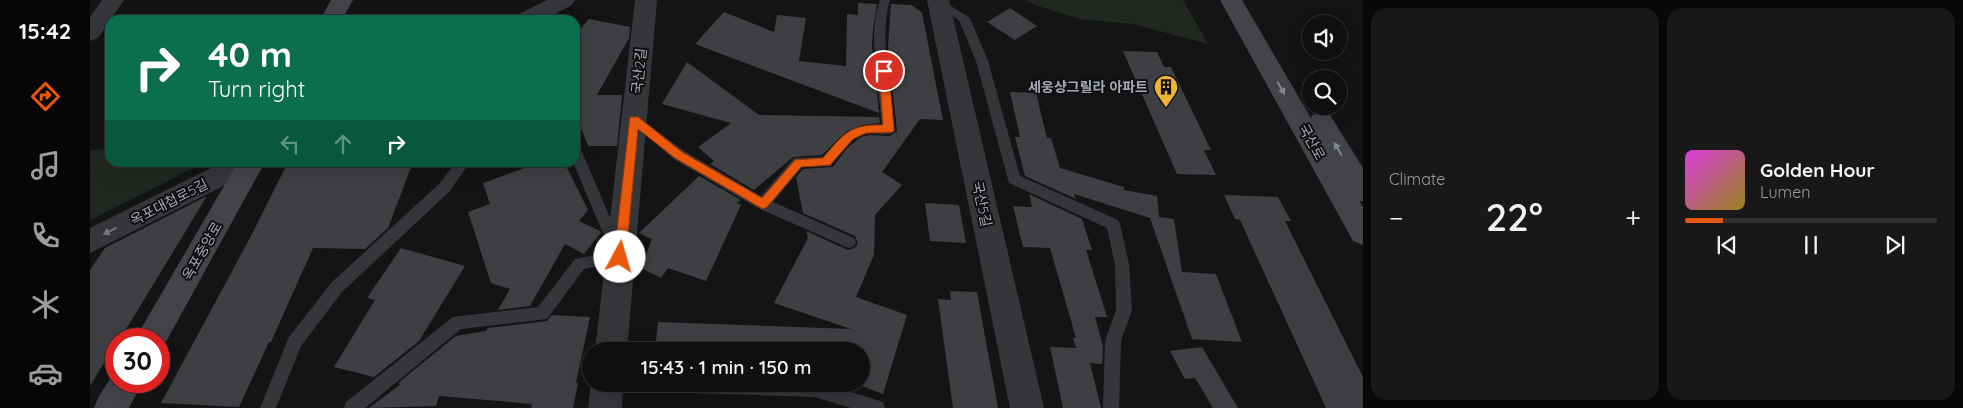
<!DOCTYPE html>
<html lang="en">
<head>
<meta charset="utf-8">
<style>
	body { margin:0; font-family:Quicksand,"Noto Sans KR",sans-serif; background:#181819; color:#f1f3f6; height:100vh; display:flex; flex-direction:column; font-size:19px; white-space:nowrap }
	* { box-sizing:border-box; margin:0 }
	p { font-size:16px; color:#9b9c9f }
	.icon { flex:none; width:28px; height:28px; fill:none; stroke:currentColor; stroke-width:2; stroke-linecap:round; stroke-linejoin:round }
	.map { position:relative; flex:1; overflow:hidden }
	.details { display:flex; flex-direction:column; gap:8px; padding:8px; background:#080809; width:600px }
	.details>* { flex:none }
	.top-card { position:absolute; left:15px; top:15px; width:475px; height:152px; border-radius:15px; box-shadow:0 5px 20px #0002,0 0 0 1px #2f2f30; background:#0b6e4f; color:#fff; overflow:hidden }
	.buttons { position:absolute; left:1212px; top:15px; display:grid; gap:10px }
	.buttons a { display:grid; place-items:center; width:45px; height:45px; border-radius:50%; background:#0f0f10; box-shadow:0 5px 20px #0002,0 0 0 1px #2f2f30; font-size:25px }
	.speed { position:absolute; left:15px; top:328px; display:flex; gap:10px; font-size:25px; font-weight:700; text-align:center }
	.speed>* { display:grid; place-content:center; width:65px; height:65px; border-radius:50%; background:#0f0f10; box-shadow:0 5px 20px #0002,0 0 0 1px #2f2f30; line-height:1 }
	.speed .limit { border:8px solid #d22; background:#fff; color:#111 }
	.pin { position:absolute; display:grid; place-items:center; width:42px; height:42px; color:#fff; margin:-21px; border:2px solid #fff; border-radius:50%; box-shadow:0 1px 5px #0007 }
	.me { position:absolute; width:55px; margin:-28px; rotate:6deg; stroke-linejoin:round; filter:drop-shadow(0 0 4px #0008) }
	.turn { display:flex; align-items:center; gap:18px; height:105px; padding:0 20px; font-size:22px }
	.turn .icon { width:65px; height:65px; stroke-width:2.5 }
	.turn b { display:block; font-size:35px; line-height:42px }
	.lanes { display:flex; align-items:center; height:48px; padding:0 20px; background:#0003; justify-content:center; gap:25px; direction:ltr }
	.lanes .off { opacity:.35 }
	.big { font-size:38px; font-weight:600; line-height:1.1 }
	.details .card { flex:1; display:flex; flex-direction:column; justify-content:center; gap:8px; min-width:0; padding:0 18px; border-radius:15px; background:#181819 }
	.song { display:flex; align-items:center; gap:15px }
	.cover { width:60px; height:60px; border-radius:8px; background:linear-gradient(135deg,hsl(300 70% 55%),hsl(50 70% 35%)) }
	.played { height:5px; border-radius:2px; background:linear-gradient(90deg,#ea580c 15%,#2f2f30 15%) }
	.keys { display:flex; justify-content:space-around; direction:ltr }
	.heat { display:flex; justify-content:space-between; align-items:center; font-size:28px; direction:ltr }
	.details .tiles { flex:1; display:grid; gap:8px; grid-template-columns:repeat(2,1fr) }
	.trip { position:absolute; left:492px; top:342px; width:288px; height:50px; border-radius:25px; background:#0f0f10; box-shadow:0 5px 20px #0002,0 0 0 1px #2f2f30; font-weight:600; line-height:50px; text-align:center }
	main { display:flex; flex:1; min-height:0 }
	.menu { display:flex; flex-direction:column; width:90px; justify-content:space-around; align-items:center; background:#060606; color:#9b9c9f }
	.menu .icon { width:35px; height:35px }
	.menu .selected { color:#ea580c }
	.menu b { font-size:22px; color:#f1f3f6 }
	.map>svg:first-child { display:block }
	.green { fill:#202821 }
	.building { fill:#3e3f42 }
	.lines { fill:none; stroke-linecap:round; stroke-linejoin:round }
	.lane { fill:#35363a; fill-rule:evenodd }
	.street { fill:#35363a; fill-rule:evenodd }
	.secondary { fill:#43444a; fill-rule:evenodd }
	.oneway { fill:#838690 }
	.oneway2 { fill:#73767e }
	.route { fill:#ea580c; stroke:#983908 }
	.labels { text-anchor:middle; stroke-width:4; stroke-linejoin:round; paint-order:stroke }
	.street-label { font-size:14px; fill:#a6aab6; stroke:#0f0f10 }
	.poi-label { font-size:14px; font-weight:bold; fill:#a6aab6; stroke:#0f0f10; text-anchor:end }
</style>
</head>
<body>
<main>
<nav class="menu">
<b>15:42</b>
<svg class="icon selected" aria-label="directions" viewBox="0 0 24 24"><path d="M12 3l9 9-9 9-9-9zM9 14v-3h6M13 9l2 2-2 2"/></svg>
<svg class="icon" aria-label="music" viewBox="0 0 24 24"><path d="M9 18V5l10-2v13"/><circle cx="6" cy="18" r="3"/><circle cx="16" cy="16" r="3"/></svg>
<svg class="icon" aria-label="phone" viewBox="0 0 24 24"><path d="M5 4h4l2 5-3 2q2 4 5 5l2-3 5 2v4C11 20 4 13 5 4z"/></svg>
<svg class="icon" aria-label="climate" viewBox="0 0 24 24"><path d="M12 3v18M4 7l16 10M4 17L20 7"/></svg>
<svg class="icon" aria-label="car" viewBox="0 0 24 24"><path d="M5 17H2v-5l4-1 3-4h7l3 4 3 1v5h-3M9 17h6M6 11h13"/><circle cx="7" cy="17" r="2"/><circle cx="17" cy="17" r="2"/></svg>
</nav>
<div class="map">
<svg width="1273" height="408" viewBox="0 0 1273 408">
	<rect width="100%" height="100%" fill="#141415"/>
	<!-- green -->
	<path class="green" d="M936,0H1093L1118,44L1043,24L990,19L948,6Z
		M20,149V162L113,163L0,220V150Z"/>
	<!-- building -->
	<path class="building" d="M768,3L787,4L783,29L782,45L789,113L605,44L634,12L684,32L687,15L716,18L709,61L756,66L757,14L768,15Z
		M801,4L822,5L832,13L853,120L830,119L792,172L812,185L785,215L784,255L766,297L817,315L793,394L766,384H771V351H684L658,341V351H565L568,322L761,329L684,303L718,238L716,231L758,250L765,248L768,243L765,236L713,213L706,177L713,169L743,167L757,148L771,137L780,135L800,136L807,131L798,47Z
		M920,8L947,26L925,40L897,22Z
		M499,19L540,27L539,38L507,95H532L527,146H498L490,125L485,134V35Z
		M1033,51L1067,52L1074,67H1081L1121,150H1114L1126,175L1087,174Z
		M597,62L669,115L789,117L790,123L772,125L757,131L732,155L703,157L664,190L620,164L624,161L608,147L641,123L572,104Z
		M920,92L946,93L957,138H961L970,168L1034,187V190L1067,196L1069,217L1084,219L1092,272L1126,274L1152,342L1102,339L1060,218L984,194L986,199L935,176L925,137H930Z
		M198,162H323L298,228L275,249L223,248L181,342H179L149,407L71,403L161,236Z
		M451,162H474L498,210L489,221L510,231L511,233L494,254L475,244L440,306L408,310L420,289L401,283L378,212L400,204L393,183Z
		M609,176L651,200L646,203L651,205L616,281L578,268L571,278L551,268L562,239L549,233Z
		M939,194L992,219L1002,250H996L1017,317H1005L1013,346L1012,364L1000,363L1011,408H973L960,347L986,348L983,338H986L960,248L933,247L923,206L942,207Z
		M1134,195L1188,197L1201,221H1195L1273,377V408H1236L1150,220L1145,219Z
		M117,196L38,326L29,339H26V343L0,386V270L15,248Z
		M835,203L869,205L876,243L840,241Z
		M311,248L375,266L329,341L284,377L244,367L285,300L277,298Z
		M860,291L887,292L908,408H863L848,299L861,300Z
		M462,315L500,317L486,383H488L483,408H441L442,404L349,396L346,406L279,408L311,384L308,383L366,336L396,331L398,328L457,321Z
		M1112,347L1148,408H1123L1105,378L1095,379L1080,351Z"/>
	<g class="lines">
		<!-- lane -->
		<path class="lane" d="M790,0H800C789,34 801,94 805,130L803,133C794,136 785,132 776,134C760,137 750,154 741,166L712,167L683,202L764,238L766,242L764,246L759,248L754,246L666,207L584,159L538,120L540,117H548L594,151L671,196L704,158L733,157C753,135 760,124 792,125C789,88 777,35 790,0Z
			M845,1H853L880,18L898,61L930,176L1028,220L1030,224L1039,264L1042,310L1031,341L1029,408H1013L1015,341L1026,310L1025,264L1017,228L919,183L886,61L869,20L845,5L844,3Z
			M457,5L461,7L473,20H461L452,9Z
			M485,147L490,148L492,152L537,257L535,261L494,269L457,319L371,329L275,408H254L256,402L363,317L448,307L485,259L521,252L483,162H485Z
			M366,162H380L359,192L252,292L211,346L186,408H170L199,337L242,282L349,184Z
			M564,384H734L787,400L793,402L795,408H761L725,397L572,392L566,390Z"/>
		<!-- street -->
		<path class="street" d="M12,0H34L8,38L0,41V17Z
			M457,0H485L482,5L453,20H424L427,15Z
			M545,0H567L537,351H505Z
			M837,0H859L954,408H920Z
			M133,162H171L167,169L0,253V228Z
			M501,383L533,384L532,408H498Z"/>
		<!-- secondary -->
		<path class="secondary" d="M241,0H263L252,20H230Z
			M1130,0H1152L1221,118L1222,115L1231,113L1240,115L1273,168V202L1269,200L1273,207V245L1263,241Z
			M148,162H175L72,349L69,351V339H45Z
			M26,370V381H53L39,408H4L9,396Z"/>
	</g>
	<!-- one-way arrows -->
	<defs><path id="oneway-solid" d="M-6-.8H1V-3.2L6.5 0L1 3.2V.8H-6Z" transform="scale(1.25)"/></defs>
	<g class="oneway">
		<use href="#oneway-solid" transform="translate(1191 88) rotate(61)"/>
		<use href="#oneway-solid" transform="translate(1248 149) rotate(-121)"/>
	</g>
	<use class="oneway2" href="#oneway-solid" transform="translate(20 231) rotate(153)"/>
	<!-- route -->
	<path class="route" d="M794,68L799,71L804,130L803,132L776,133L763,139L740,165L711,167L677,207L673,209L585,158L548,129L536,257L535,261L530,262L526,261L524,257L540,117H548L592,152L672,198L705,160L733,158C754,134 759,124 793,125L789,71Z"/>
	<!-- icons -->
	<defs>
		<symbol id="building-pin" viewBox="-11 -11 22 30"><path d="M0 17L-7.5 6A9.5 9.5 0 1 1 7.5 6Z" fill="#eeb433" stroke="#0f0f10"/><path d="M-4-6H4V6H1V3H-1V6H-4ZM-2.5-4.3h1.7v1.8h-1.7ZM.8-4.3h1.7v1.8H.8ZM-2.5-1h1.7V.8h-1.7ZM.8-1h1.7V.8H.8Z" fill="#111"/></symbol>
	</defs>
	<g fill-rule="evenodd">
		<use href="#building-pin" x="1062" y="73" width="28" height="38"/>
	</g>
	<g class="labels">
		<!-- street labels -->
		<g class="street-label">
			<text transform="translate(549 71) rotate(-84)" y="5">국산2길</text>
			<text transform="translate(1222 142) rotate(61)" y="5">국산로</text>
			<text transform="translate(79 202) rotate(-27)" y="5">옥포대첩로5길</text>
			<text transform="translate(892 204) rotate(78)" y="5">국산5길</text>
			<text transform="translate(112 251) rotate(-60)" y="5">옥포중앙로</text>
		</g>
		<!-- poi labels -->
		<g class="poi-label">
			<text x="1058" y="92">세웅샹그릴라 아파트</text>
		</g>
	</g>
</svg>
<div class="buttons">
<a><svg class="icon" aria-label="sound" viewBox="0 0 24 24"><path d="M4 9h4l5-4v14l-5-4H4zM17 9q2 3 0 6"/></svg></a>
<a><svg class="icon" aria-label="search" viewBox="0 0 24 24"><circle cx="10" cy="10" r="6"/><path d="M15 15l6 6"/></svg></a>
</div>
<div class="speed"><div class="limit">30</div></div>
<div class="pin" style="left:794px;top:71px;background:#d93025"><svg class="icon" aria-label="arrive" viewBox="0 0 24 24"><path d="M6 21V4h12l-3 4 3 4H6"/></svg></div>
<svg class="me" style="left:530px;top:257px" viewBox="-20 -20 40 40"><circle r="19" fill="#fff"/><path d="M0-13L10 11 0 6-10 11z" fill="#ea580c"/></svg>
<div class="trip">15:43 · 1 min · 150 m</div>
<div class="top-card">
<div class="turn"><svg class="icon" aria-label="right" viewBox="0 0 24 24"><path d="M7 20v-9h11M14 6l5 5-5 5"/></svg><div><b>40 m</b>Turn right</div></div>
<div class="lanes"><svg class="icon off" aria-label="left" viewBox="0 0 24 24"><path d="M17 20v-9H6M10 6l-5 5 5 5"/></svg><svg class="icon off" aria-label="ahead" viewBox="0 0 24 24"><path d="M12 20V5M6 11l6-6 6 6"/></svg><svg class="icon" aria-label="right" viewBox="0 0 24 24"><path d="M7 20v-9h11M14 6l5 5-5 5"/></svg></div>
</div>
</div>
<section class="details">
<div class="tiles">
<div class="card"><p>Climate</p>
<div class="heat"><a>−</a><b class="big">22°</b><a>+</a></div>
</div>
<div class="card">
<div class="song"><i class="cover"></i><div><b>Golden Hour</b><p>Lumen</p></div></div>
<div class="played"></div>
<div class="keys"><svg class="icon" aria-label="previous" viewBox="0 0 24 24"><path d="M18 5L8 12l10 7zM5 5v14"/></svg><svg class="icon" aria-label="pause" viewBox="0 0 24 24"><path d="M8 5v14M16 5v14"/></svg><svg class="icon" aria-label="next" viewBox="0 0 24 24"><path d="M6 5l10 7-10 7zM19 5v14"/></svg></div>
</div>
</div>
</section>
</main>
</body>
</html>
